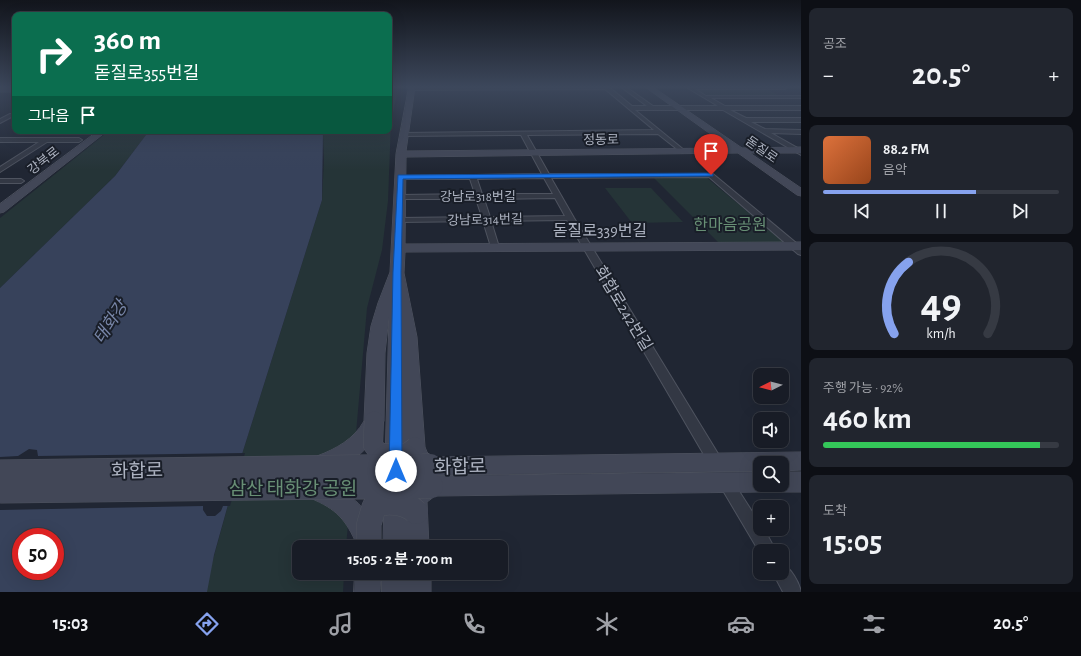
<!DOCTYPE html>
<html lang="ko">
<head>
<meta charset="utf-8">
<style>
	body { margin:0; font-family:"Alegreya Sans","Noto Sans KR",sans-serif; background:#21252e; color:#f1f3f6; height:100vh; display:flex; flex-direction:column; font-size:15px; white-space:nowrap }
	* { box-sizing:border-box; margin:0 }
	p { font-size:13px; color:#9fa1a7 }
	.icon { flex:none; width:22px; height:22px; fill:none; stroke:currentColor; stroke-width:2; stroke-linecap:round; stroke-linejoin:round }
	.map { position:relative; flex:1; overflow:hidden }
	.sheet { display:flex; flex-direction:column; gap:8px; padding:8px; background:#0d0f15; width:280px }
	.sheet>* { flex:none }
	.hud { position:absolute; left:12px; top:12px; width:380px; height:122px; border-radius:8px; box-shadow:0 4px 16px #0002,0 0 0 1px #363a43; background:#0b6e4f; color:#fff; overflow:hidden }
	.needle { width:26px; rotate:264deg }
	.controls { position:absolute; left:753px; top:368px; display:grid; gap:8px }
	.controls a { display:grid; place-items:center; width:36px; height:36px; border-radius:8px; background:#181c26; box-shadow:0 4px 16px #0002,0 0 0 1px #363a43; font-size:20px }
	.speed { position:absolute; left:12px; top:528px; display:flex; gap:8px; font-size:20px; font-weight:700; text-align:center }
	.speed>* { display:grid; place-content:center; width:52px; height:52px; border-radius:50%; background:#181c26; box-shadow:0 4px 16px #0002,0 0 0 1px #363a43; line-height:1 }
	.speed .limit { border:6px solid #d22; background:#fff; color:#111 }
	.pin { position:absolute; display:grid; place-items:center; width:34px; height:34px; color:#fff; margin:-41px -17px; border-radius:50% 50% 50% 0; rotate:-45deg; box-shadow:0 0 4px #0007 }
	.pin .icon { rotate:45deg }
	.me { position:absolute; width:44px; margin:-22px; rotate:0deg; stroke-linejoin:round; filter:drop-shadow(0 0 3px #0008) }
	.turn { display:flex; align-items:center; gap:14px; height:84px; padding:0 16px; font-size:18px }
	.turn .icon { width:52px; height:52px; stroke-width:2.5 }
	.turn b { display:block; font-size:28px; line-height:34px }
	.then { display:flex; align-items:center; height:38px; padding:0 16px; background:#0003; gap:8px; font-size:15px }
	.big { font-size:30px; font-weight:700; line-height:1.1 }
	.sheet .card { flex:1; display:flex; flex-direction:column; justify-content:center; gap:6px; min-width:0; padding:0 14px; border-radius:8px; background:#21252e }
	.sheet .dial { align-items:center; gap:0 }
	.dial svg { height:104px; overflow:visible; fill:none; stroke:#363a43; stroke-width:7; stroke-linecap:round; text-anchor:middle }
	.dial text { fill:#f1f3f6; stroke:none }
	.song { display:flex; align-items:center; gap:12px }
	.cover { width:48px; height:48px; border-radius:6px; background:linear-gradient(135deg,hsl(20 70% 55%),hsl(20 70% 35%)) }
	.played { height:4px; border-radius:2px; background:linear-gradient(90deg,#86a2ee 65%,#363a43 65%) }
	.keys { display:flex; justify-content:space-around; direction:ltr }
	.heat { display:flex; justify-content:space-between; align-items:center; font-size:22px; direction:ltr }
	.charge { height:6px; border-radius:3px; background:linear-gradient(90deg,#34c759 92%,#363a43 0) }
	.trip { position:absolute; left:292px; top:540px; width:216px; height:40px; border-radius:8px; background:#181c26; box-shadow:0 4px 16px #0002,0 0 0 1px #363a43; font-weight:700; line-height:40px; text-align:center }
	.menu { display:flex; height:64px; justify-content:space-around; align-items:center; background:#0a0b0f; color:#9fa1a7 }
	.menu .icon { width:28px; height:28px }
	.menu .active { color:#86a2ee }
	.menu b { font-size:18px; color:#f1f3f6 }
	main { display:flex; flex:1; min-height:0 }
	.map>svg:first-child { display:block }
	.green { fill:#253437 }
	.water { fill:#37425b; fill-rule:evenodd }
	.pier { fill:#202633 }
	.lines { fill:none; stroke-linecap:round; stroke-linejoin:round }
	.street-casing { stroke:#4e535f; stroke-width:2 }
	.secondary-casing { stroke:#4e535f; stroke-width:1 }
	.street { fill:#333844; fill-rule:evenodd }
	.secondary { fill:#424757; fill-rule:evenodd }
	.secondary-bridge-far1-casing { stroke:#4e535f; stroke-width:20; stroke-linecap:butt }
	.secondary-bridge-casing { stroke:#4e535f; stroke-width:25; stroke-linecap:butt }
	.secondary-bridge-far1 { stroke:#424757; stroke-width:19 }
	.secondary-bridge { stroke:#424757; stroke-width:24 }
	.route { fill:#1a73e8; stroke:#114b97 }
	.labels { text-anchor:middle; stroke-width:4; stroke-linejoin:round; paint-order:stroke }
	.far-street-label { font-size:13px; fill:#adb3c1; stroke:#191e28 }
	.park-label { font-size:16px; fill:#688f75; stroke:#191e28 }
	.street-label { font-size:16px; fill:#adb3c1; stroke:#191e28 }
	.water-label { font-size:17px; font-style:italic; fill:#7886a8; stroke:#191e28 }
	.near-street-label { font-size:19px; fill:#adb3c1; stroke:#191e28 }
	.near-park-label { font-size:19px; fill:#688f75; stroke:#191e28 }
</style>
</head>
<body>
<main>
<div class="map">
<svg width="801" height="592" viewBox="0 0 801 592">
	<rect width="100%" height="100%" fill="#202633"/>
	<!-- green -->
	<path class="green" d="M389,87H399L391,121L388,201L382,250L367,308L346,547H299V573H344L343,592H204L243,451L322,200L324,159L323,131H389Z
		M695,89H766L780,96H709Z
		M109,131H149L115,176L0,288V218Z
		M653,177H706L786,244L721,245Z
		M605,188H651L683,222L632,223Z"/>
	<!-- water -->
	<path class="water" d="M149,131H323L322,200L243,451L214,555L207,592H0V288L115,176ZM21,537H55V571H21Z"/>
	<!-- pier -->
	<path class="pier" d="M29,449L37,450L38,456L245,453L230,506H223L221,511L215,516H207L203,510V506L0,510V457L18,456Z"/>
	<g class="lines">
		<defs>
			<path id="street" d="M609,87L632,106H647L621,87H626L653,106H718L686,87H787L785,89H695L706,96H801V98H711L725,106H801V110H730L746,118H801V122H751L765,129L801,130V134L771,133L801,150V155L723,110H635L684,150V152L682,153L658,134L527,135L549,174H713L801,247V255L798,254L709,177L551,178L574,218L720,457L722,461L720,465L715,467L710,465L567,220L491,221L499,247L495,250L491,247L483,221L399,222L395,220L399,218L482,217L476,199H400L396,197L400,195L475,194L470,179H400L397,177L398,176L542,174L521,135L403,136L401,135V133L654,130L605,89L412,90L410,88ZM544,178L553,194H482L477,179ZM555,198L565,216L490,217L484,199Z
				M10,114L15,115L0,123V119Z
				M0,138H79L82,140L79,142H47L0,172V167L39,142H0Z
				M0,179H21L24,181L21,183H0Z
				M725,475L730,477L760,524V529H764L776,551H760V553L718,482L720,477Z
				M782,564C791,568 799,582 801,592H783L773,573H782Z"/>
			<path id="secondary" d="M409,87H415L406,151L730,148L645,87H653L742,148L801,147V153H750L801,188V196L797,195L738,153L406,157L405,244L801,242V250L405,252L404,273L417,337L425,447L427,452L432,457L801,452V470L782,471V463H760V471L430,475L414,467L407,455V463L404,470L396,472L388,470L385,463L389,317L385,353L384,421C370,450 355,462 325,472L317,470L314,463L317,456C336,449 354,439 364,421L367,353L371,326L378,303L390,272L396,154Z
				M0,88H15V92H0Z
				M98,131H107L4,212L0,213V204Z
				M760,472V485H770L768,489L760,492L435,496L427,502L429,547H383L384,495L387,488L395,485L403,488L406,495C411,485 420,480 431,476Z
				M782,472H801V492H782L774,489L772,485H782Z
				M318,481C351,493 365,503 378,537L375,545L371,547L357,545C346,520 337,509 310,498L307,491L310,484Z
				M355,573H381L380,592H354Z
				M382,573H431V592H382Z"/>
		</defs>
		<!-- street casing -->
		<use href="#street" class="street-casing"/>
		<!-- secondary casing -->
		<use href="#secondary" class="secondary-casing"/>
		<!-- street -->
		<use href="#street" class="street"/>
		<!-- secondary -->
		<use href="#secondary" class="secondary"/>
		<defs>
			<path id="secondary-bridge-far1" d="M374,421L373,445L379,453H407L415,447"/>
			<path id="secondary-bridge" d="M0,472L430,466
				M0,491L431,486
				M369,547V524L374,507C385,499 407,503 416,512"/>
		</defs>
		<!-- secondary-bridge-far1 casing -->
		<use href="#secondary-bridge-far1" class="secondary-bridge-far1-casing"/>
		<!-- secondary-bridge casing -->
		<use href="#secondary-bridge" class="secondary-bridge-casing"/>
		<!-- secondary-bridge-far1 -->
		<use href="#secondary-bridge-far1" class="secondary-bridge-far1"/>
		<!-- secondary-bridge -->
		<use href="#secondary-bridge" class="secondary-bridge"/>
	</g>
	<!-- sky -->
	<linearGradient id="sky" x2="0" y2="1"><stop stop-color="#12151c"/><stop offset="0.51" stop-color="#3c475b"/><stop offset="1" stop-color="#3c475b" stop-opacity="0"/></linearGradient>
	<rect width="801" height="170" fill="url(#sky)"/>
	<!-- route -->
	<path class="route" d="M711,173L713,174V176L403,179L401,272L402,471L400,475L396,477L391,475L389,471L393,272L398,175Z"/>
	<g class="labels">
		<!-- far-street labels -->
		<g class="far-street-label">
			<text transform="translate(601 139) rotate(-1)" y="5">정동로</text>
			<text transform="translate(762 149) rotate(35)" y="5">돋질로</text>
			<text transform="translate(43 160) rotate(-38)" y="5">강북로</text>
			<text x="478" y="201">강남로318번길</text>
			<text transform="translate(485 219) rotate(-1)" y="5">강남로314번길</text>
		</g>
		<!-- park labels -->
		<g class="park-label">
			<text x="730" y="230">한마음공원</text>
		</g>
		<!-- street labels -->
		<g class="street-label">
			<text x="600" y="236">돋질로339번길</text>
			<text transform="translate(624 308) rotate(59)" y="6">화합로242번길</text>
		</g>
		<!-- water labels -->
		<g class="water-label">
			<text transform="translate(110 322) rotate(-57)" y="6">태화강</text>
		</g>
		<!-- near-street labels -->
		<g class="near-street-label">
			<text transform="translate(460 466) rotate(-1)" y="7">화합로</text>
			<text transform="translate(137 470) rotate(-1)" y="7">화합로</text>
		</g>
		<!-- near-park labels -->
		<g class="near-park-label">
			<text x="293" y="495">삼산 태화강 공원</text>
		</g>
	</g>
</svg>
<div class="controls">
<a><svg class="needle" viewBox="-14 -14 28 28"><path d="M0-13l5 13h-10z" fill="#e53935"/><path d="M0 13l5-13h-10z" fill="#9fa1a7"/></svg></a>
<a><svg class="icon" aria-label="sound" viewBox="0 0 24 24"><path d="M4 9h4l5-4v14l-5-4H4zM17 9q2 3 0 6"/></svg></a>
<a><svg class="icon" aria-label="search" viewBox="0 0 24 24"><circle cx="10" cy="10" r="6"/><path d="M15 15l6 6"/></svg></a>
<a>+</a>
<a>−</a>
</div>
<div class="speed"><div class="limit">50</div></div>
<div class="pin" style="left:711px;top:175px;background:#d93025"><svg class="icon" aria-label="arrive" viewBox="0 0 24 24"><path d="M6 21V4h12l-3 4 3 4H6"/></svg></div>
<svg class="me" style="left:396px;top:471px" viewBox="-20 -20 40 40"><circle r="19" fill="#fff"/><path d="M0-13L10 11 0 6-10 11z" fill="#1a73e8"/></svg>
<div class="trip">15:05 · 2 분 · 700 m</div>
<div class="hud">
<div class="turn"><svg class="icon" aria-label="right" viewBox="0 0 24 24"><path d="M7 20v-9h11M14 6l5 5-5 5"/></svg><div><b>360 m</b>돋질로355번길</div></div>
<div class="then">그다음<svg class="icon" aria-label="arrive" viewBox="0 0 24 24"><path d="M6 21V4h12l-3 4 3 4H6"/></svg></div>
</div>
</div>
<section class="sheet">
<div class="card"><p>공조</p>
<div class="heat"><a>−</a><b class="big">20.5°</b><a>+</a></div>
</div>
<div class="card">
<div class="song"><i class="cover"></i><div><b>88.2 FM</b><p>음악</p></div></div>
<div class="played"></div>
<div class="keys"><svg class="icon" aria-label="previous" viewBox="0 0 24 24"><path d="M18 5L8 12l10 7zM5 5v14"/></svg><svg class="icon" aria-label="pause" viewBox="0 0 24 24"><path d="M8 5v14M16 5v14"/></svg><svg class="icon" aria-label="next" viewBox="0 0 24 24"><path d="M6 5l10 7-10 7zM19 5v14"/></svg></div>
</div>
<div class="card dial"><svg viewBox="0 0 100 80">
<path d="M14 69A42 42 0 1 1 86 69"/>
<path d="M14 69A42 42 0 0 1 25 14" stroke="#86a2ee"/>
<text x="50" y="56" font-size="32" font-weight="700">49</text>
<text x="50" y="72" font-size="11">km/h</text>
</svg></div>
<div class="card"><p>주행 가능 · 92%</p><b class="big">460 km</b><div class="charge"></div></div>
<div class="card"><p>도착</p><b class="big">15:05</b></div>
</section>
</main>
<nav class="menu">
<b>15:03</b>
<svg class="icon active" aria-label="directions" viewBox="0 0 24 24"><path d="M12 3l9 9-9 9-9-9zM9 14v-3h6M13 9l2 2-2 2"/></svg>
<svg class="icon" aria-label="music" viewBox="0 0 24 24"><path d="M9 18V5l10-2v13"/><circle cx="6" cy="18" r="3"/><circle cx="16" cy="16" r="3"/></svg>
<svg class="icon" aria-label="phone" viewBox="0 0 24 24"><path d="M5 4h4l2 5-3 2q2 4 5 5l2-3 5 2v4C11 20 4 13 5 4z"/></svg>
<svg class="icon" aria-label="climate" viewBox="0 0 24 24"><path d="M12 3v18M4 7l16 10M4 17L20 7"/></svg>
<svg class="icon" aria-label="car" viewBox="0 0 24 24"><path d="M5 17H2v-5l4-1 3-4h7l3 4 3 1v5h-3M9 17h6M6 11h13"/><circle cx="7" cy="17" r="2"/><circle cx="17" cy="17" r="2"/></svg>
<svg class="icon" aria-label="filters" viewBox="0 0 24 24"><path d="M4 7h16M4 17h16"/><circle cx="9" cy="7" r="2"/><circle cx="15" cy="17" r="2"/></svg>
<b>20.5°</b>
</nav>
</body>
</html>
